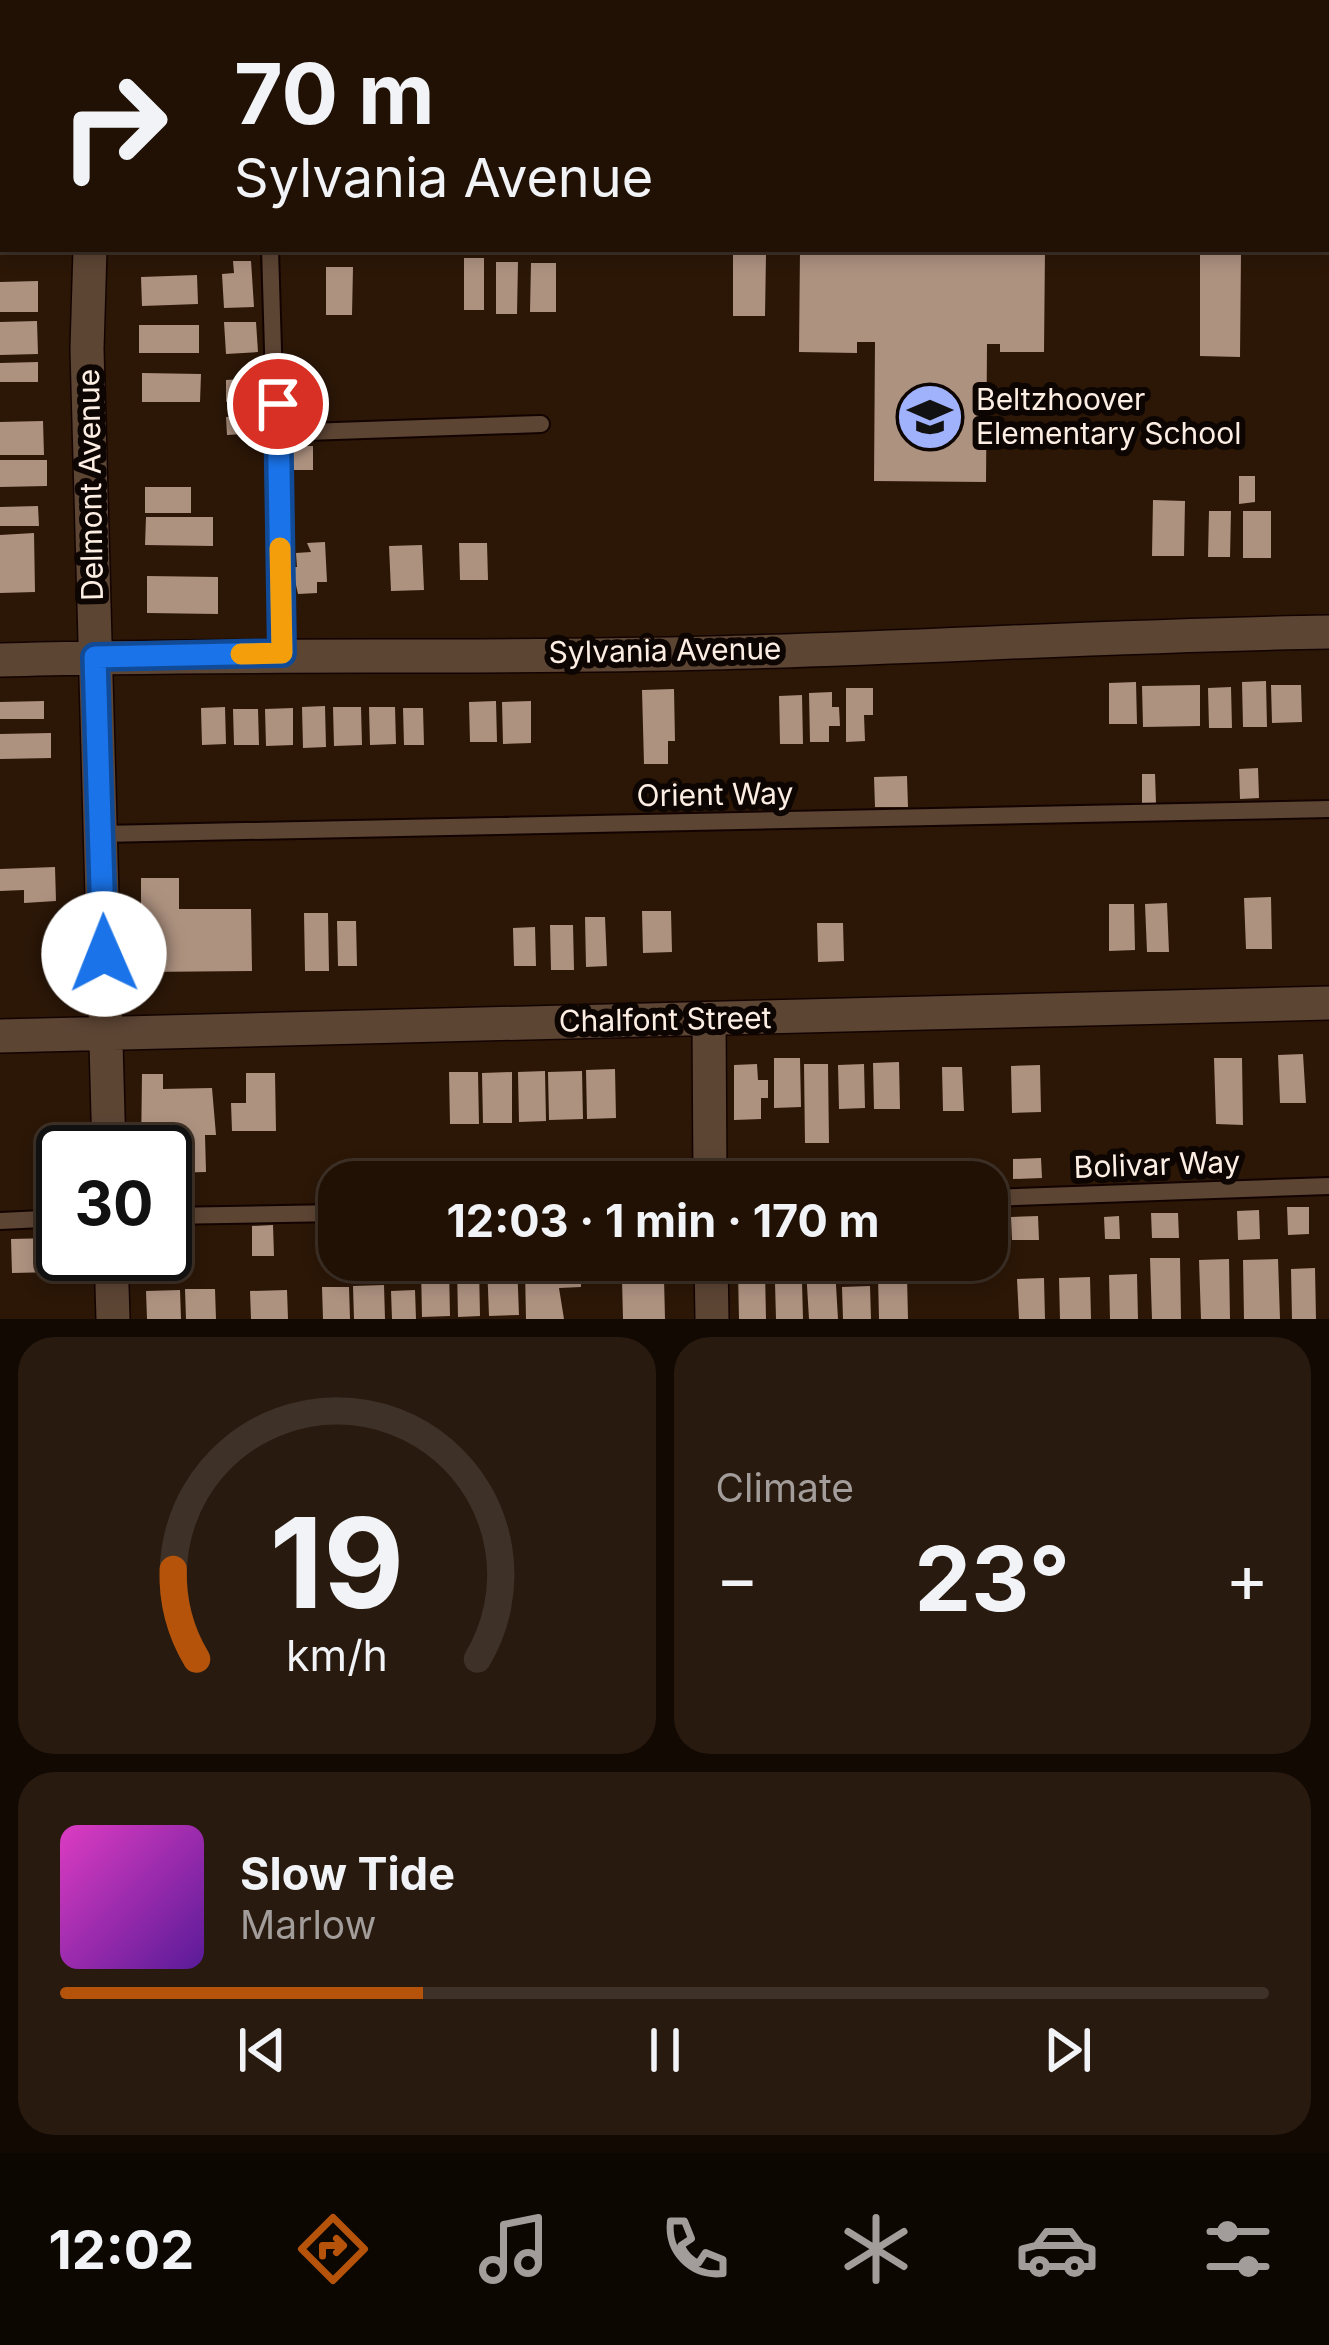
<!DOCTYPE html>
<html lang="en">
<head>
<meta charset="utf-8">
<style>
	body { margin:0; font-family:Inter,sans-serif; background:#291a0f; color:#f1f3f6; height:100vh; display:flex; flex-direction:column; font-size:45px; white-space:nowrap }
	* { box-sizing:border-box; margin:0 }
	p { font-size:39px; color:#a29d9a }
	.icon { flex:none; width:66px; height:66px; fill:none; stroke:currentColor; stroke-width:2; stroke-linecap:round; stroke-linejoin:round }
	.map { position:relative; height:1319px; overflow:hidden }
	.details { display:flex; flex-direction:column; gap:18px; padding:18px; background:#120903; flex:1 }
	.details>* { flex:none }
	.guide { position:absolute; left:0px; top:0px; width:1329px; height:252px; box-shadow:0 6px 18px #0003,0 0 0 3px #3e3127; background:#211105; color:#f1f3f6; overflow:hidden }
	.speed { position:absolute; left:36px; top:1125px; display:flex; gap:24px; font-size:60px; font-weight:700; text-align:center }
	.speed>* { display:grid; place-content:center; width:156px; height:156px; border-radius:50%; background:#211105; box-shadow:0 6px 18px #0003,0 0 0 3px #3e3127; line-height:1 }
	.speed .limit { border:6px solid #111; border-radius:18px; background:#fff; color:#111 }
	.pin { position:absolute; display:grid; place-items:center; width:102px; height:102px; color:#fff; margin:-51px; border:6px solid #fff; border-radius:50%; box-shadow:0 3px 12px #0007 }
	.me { position:absolute; width:132px; margin:-66px; rotate:359deg; stroke-linejoin:round; filter:drop-shadow(0 0 9px #0008) }
	.turn { display:flex; align-items:center; gap:42px; height:252px; padding:0 36px; font-size:54px }
	.turn .icon { width:156px; height:156px; stroke-width:2.5 }
	.turn b { display:block; font-size:84px; line-height:102px }
	.big { font-size:90px; font-weight:700; line-height:1.1 }
	.details .card { flex:1; display:flex; flex-direction:column; justify-content:center; gap:18px; min-width:0; padding:0 42px; border-radius:36px; background:#291a0f }
	.details .dial { align-items:center; gap:0 }
	.dial svg { height:312px; overflow:visible; fill:none; stroke:#3e3127; stroke-width:7; stroke-linecap:round; text-anchor:middle }
	.dial text { fill:#f1f3f6; stroke:none }
	.song { display:flex; align-items:center; gap:36px }
	.cover { width:144px; height:144px; border-radius:18px; background:linear-gradient(135deg,hsl(310 70% 55%),hsl(270 70% 35%)) }
	.played { height:12px; border-radius:6px; background:linear-gradient(90deg,#b45309 30%,#3e3127 30%) }
	.keys { display:flex; justify-content:space-around; direction:ltr }
	.heat { display:flex; justify-content:space-between; align-items:center; font-size:66px; direction:ltr }
	.details .tiles { flex:1; display:grid; gap:18px; grid-template-columns:1fr 1fr }
	.card:last-child { grid-column:span 2 }
	.trip { position:absolute; left:318px; top:1161px; width:690px; height:120px; border-radius:36px; background:#211105; box-shadow:0 6px 18px #0003,0 0 0 3px #3e3127; font-weight:700; line-height:120px; text-align:center }
	.tab-bar { display:flex; height:192px; justify-content:space-around; align-items:center; background:#0d0702; color:#a29d9a }
	.tab-bar .icon { width:84px; height:84px }
	.tab-bar .on { color:#b45309 }
	.tab-bar b { font-size:54px; color:#f1f3f6 }
	.map>svg:first-child { display:block }
	.building { fill:#ae9280 }
	.lines { fill:none; stroke-linecap:round; stroke-linejoin:round }
	.lane-casing { stroke:#130300; stroke-width:20 }
	.street-casing { stroke:#130300; stroke-width:36 }
	.lane { stroke:#5d4534; stroke-width:16 }
	.street { stroke:#5d4534; stroke-width:33 }
	.route-casing { stroke:#114b97; stroke-width:30 }
	.route { stroke:#1a73e8; stroke-width:21 }
	.slow { stroke:#f59e0b; stroke-width:21 }
	.labels { text-anchor:middle; stroke-width:12; stroke-linejoin:round; paint-order:stroke }
	.poi-label { font-size:30px; fill:#fdeee4; stroke:#0d0502; text-anchor:start }
	.street-label { font-size:30px; fill:#fdeee4; stroke:#0d0502 }
</style>
</head>
<body>
<div class="map">
<svg width="1329" height="1319" viewBox="0 0 1329 1319">
	<rect width="100%" height="100%" fill="#2c1707"/>
	<!-- building -->
	<path class="building" d="M800,249H1045L1044,352H1000V344H987L986,482L874,481L875,342H857V353L799,352Z
		M1200,252H1241L1240,357L1200,356Z
		M733,254H766L765,316H733Z
		M464,258H484V310H464Z
		M233,261H251L254,307L224,308L222,274L234,273Z
		M496,262H518L517,314H496Z
		M531,263H556V312H530Z
		M326,267H353L352,315H326Z
		M197,275L198,304L142,306L141,277Z
		M38,281V312H0V282Z
		M37,321L38,354L0,355V322Z
		M224,322H256L258,352L226,354Z
		M139,325H199V353H139Z
		M38,362V382H0V363Z
		M142,373L201,374L200,402H142Z
		M259,378L261,400L226,402V380Z
		M256,415L258,433L227,435L226,417Z
		M43,421L44,455H0V422Z
		M289,446H313V470H289Z
		M0,460H47V486L0,487Z
		M1239,476H1255V502L1239,504Z
		M145,487H191V513H145Z
		M1153,500L1185,501L1184,556H1152Z
		M38,506L39,526H0V507Z
		M1209,511H1231L1230,557H1208Z
		M1243,511H1271V558H1243Z
		M146,517H213V546L145,545Z
		M34,533L35,592L0,593V535Z
		M325,542L327,582H317V593L298,594L292,567H297L296,553L311,552L307,543Z
		M459,543H487L488,580H460Z
		M422,545L424,590L391,591L389,546Z
		M147,576L218,577V614L147,613Z
		M1266,681L1267,727H1243L1242,682Z
		M1136,682L1137,724H1109V683Z
		M1200,685V726L1143,727L1142,686Z
		M1271,685H1301L1302,722L1272,723Z
		M1231,687L1232,728H1209L1208,688Z
		M846,688H873V715H864L865,741L846,742Z
		M674,689L675,741H668V764H644L642,690Z
		M832,692V707H839L840,726H829V742H810L809,693Z
		M802,695L803,744H780L779,696Z
		M44,701V719H0V702Z
		M496,701L497,742H470L469,702Z
		M531,701V743L503,744L502,702Z
		M325,706L326,747L303,748L302,707Z
		M225,707L226,744L202,745L201,708Z
		M333,707H361L362,745L334,746Z
		M369,707H395L396,744L370,745Z
		M293,708V745L266,746L265,709Z
		M403,708H423L424,745H404Z
		M233,709H258L259,745H234Z
		M51,733V758L0,759V734Z
		M1258,768L1259,798L1240,799L1239,769Z
		M1142,774H1155L1156,804L1142,805Z
		M907,776L908,807H875L874,777Z
		M55,867L56,901L24,903V890L0,891V869Z
		M141,878H179V909H251L252,971L141,972Z
		M1271,897L1272,949H1246L1244,898Z
		M1167,903L1169,952H1147L1145,904Z
		M1109,904H1134L1135,950L1109,951Z
		M642,911H671L672,952L643,953Z
		M304,913H328L329,971H305Z
		M585,917H605L607,966L586,967Z
		M337,921H356L357,966H338Z
		M817,923H843L844,961L818,962Z
		M550,925H573L574,970H551Z
		M535,927L536,966H514L513,928Z
		M1303,1054L1306,1103H1280L1278,1055Z
		M774,1058H800L801,1107L774,1108Z
		M1214,1058H1242L1243,1125L1216,1124Z
		M899,1062L900,1109H874L873,1063Z
		M757,1064L758,1080H768V1098H761V1119L734,1120V1065Z
		M804,1064H828L829,1143H805Z
		M864,1064L865,1108L839,1109L838,1065Z
		M1040,1065L1041,1112L1012,1113L1011,1066Z
		M942,1067H962L964,1111H943Z
		M615,1069L616,1118L587,1119L586,1070Z
		M545,1071L546,1121L519,1122L518,1072Z
		M582,1071L583,1119L549,1120L548,1072Z
		M449,1072H478L479,1124H450Z
		M512,1072V1123H483L482,1073Z
		M246,1073H275L276,1131H232L231,1103H246Z
		M142,1074H163V1089L212,1088L216,1135H205L206,1172L165,1173V1152H141Z
		M1041,1158L1042,1178L1013,1179V1159Z
		M873,1159H896L897,1182H873Z
		M1287,1207H1309V1234L1288,1235Z
		M1259,1210L1260,1239L1238,1240L1237,1211Z
		M1151,1213H1178L1179,1238H1152Z
		M1038,1216L1039,1240H1012L1011,1217Z
		M1119,1216L1120,1239H1105L1104,1217Z
		M273,1225L274,1256H252V1226Z
		M54,1238L55,1272L12,1273L11,1239Z
		M1150,1258H1180L1181,1319H1152Z
		M1229,1259L1230,1319H1201L1199,1260Z
		M1278,1259L1280,1319H1244L1243,1260Z
		M517,1262L519,1315L489,1316L487,1263Z
		M551,1262H581V1287L559,1288L564,1319H526L525,1269L551,1268Z
		M479,1266L480,1316L458,1317L457,1267Z
		M449,1267L450,1316L422,1317L421,1268Z
		M835,1268L838,1319H809L806,1269Z
		M1315,1268L1316,1319H1292L1291,1269Z
		M765,1271L766,1319H739L738,1272Z
		M1137,1274L1138,1319H1110L1109,1275Z
		M907,1276L908,1319H879L878,1277Z
		M1090,1277L1091,1319H1060L1059,1278Z
		M664,1278L665,1319H623L622,1279Z
		M1044,1278L1045,1319H1019L1017,1279Z
		M802,1282L803,1319H776L775,1283Z
		M384,1285L385,1319H354L353,1286Z
		M870,1286L871,1319H843L842,1287Z
		M322,1287H349L350,1319H323Z
		M185,1289H215L216,1319H186Z
		M180,1290L181,1319H147L146,1291Z
		M287,1290L288,1319H251L250,1291Z
		M415,1290L416,1319H392L391,1291Z"/>
	<g class="lines">
		<defs>
			<path id="lane" d="M1227,3L1300,0
				M270,249L282,653
				M278,433L541,424
				M101,834L1329,809
				M987,1198L1329,1186
				M165,1216L339,1213
				M0,1221L63,1218"/>
			<path id="street" d="M81,3L91,0
				M0,25H3
				M1326,182H1329
				M0,214L3,213
				M90,249L87,349L109,1152
				M0,660C237,653 474,659 710,653C917,648 1122,635 1329,632
				M709,1019L710,1182
				M0,1036L1329,1003
				M111,1254L113,1319
				M711,1260L712,1319"/>
		</defs>
		<!-- lane casing -->
		<use href="#lane" class="lane-casing"/>
		<!-- street casing -->
		<use href="#street" class="street-casing"/>
		<!-- lane -->
		<use href="#lane" class="lane"/>
		<!-- street -->
		<use href="#street" class="street"/>
	</g>
	<g class="lines">
		<defs>
			<path id="route" d="M104,954L95,657L282,653L278,404"/>
		</defs>
		<!-- route casing -->
		<use href="#route" class="route-casing"/>
		<!-- route -->
		<use href="#route" class="route"/>
		<!-- slow -->
		<path class="slow" d="M241,654L282,653L280,548"/>
	</g>
	<!-- icons -->
	<defs>
		<symbol id="school-disc" viewBox="-11 -11 22 22"><circle r="9.5" fill="#a1b2fd" stroke="#0d0502"/><path d="M0-5L7-2L0 1L-7-2ZM-4 1L0 2.5L4 1V4Q0 6-4 4Z" fill="#111"/></symbol>
	</defs>
	<g fill-rule="evenodd">
		<use href="#school-disc" x="892" y="379" width="76" height="76"/>
	</g>
	<g class="labels">
		<!-- poi labels -->
		<g class="poi-label">
			<text x="976" y="410">Beltzhoover<tspan x="976" dy="34">Elementary School</tspan></text>
		</g>
		<!-- street labels -->
		<g class="street-label">
			<text transform="translate(91 485) rotate(-91)" y="10">Delmont Avenue</text>
			<text transform="translate(665 651) rotate(-1)" y="10">Sylvania Avenue</text>
			<text transform="translate(715 795) rotate(-1)" y="10">Orient Way</text>
			<text transform="translate(665 1020) rotate(-1)" y="10">Chalfont Street</text>
			<text transform="translate(1157 1165) rotate(-2)" y="10">Bolivar Way</text>
		</g>
	</g>
</svg>
<div class="speed"><div class="limit">30</div></div>
<div class="pin" style="left:278px;top:404px;background:#d93025"><svg class="icon" aria-label="arrive" viewBox="0 0 24 24"><path d="M6 21V4h12l-3 4 3 4H6"/></svg></div>
<svg class="me" style="left:104px;top:954px" viewBox="-20 -20 40 40"><circle r="19" fill="#fff"/><path d="M0-13L10 11 0 6-10 11z" fill="#1a73e8"/></svg>
<div class="trip">12:03 · 1 min · 170 m</div>
<div class="guide">
<div class="turn"><svg class="icon" aria-label="right" viewBox="0 0 24 24"><path d="M7 20v-9h11M14 6l5 5-5 5"/></svg><div><b>70 m</b>Sylvania Avenue</div></div>
</div>
</div>
<section class="details">
<div class="tiles">
<div class="card dial"><svg viewBox="0 0 100 80">
<path d="M14 69A42 42 0 1 1 86 69"/>
<path d="M14 69A42 42 0 0 1 8 46" stroke="#b45309"/>
<text x="50" y="56" font-size="32" font-weight="700">19</text>
<text x="50" y="72" font-size="11">km/h</text>
</svg></div>
<div class="card"><p>Climate</p>
<div class="heat"><a>−</a><b class="big">23°</b><a>+</a></div>
</div>
<div class="card">
<div class="song"><i class="cover"></i><div><b>Slow Tide</b><p>Marlow</p></div></div>
<div class="played"></div>
<div class="keys"><svg class="icon" aria-label="previous" viewBox="0 0 24 24"><path d="M18 5L8 12l10 7zM5 5v14"/></svg><svg class="icon" aria-label="pause" viewBox="0 0 24 24"><path d="M8 5v14M16 5v14"/></svg><svg class="icon" aria-label="next" viewBox="0 0 24 24"><path d="M6 5l10 7-10 7zM19 5v14"/></svg></div>
</div>
</div>
</section>
<nav class="tab-bar">
<b>12:02</b>
<svg class="icon on" aria-label="directions" viewBox="0 0 24 24"><path d="M12 3l9 9-9 9-9-9zM9 14v-3h6M13 9l2 2-2 2"/></svg>
<svg class="icon" aria-label="music" viewBox="0 0 24 24"><path d="M9 18V5l10-2v13"/><circle cx="6" cy="18" r="3"/><circle cx="16" cy="16" r="3"/></svg>
<svg class="icon" aria-label="phone" viewBox="0 0 24 24"><path d="M5 4h4l2 5-3 2q2 4 5 5l2-3 5 2v4C11 20 4 13 5 4z"/></svg>
<svg class="icon" aria-label="climate" viewBox="0 0 24 24"><path d="M12 3v18M4 7l16 10M4 17L20 7"/></svg>
<svg class="icon" aria-label="car" viewBox="0 0 24 24"><path d="M5 17H2v-5l4-1 3-4h7l3 4 3 1v5h-3M9 17h6M6 11h13"/><circle cx="7" cy="17" r="2"/><circle cx="17" cy="17" r="2"/></svg>
<svg class="icon" aria-label="filters" viewBox="0 0 24 24"><path d="M4 7h16M4 17h16"/><circle cx="9" cy="7" r="2"/><circle cx="15" cy="17" r="2"/></svg>
</nav>
</body>
</html>
